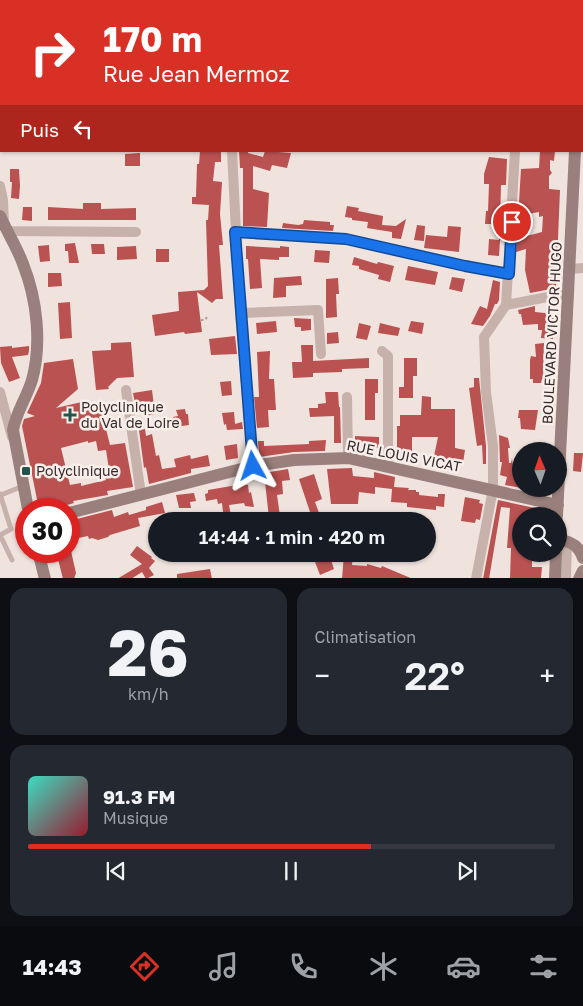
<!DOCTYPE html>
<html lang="fr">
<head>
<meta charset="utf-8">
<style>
	body { margin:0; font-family:"Golos Text",sans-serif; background:#242831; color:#f1f3f6; height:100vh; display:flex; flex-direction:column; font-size:19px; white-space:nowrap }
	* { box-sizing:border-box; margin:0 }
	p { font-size:16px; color:#9ea1a6 }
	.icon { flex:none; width:28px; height:28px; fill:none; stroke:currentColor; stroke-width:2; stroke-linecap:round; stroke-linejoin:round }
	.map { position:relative; height:578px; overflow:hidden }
	.sheet { display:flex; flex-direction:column; gap:10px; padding:10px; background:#0d0f14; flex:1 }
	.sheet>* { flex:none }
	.hud { position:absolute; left:0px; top:0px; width:584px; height:152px; box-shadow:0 1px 4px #0004; background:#d93025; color:#fff; overflow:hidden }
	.needle { width:32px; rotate:358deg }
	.tools { position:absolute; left:512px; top:442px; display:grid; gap:10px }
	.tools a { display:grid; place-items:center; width:55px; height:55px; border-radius:50%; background:#171b24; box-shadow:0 1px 4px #0004; font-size:25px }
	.speed { position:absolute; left:15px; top:498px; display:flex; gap:10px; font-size:25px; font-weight:700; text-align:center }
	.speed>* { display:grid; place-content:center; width:65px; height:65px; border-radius:50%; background:#171b24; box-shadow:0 1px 4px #0004; line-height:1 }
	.speed .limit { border:8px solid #d22; background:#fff; color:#111 }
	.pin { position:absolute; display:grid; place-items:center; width:42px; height:42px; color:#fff; margin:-21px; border:2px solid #fff; border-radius:50%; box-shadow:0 1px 5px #0007 }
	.me { position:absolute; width:55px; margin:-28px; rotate:355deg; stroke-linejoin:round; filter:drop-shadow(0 0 4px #0008) }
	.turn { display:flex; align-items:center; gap:18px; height:105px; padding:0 20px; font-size:22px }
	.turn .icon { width:65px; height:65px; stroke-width:2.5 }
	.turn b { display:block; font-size:35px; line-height:42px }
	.then { display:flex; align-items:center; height:48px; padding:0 20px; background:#0003; gap:10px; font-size:19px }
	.big { font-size:38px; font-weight:600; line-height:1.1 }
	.sheet .tile { flex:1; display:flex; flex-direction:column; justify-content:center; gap:8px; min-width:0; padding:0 18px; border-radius:15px; background:#242831 }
	.sheet .dial { align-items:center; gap:0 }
	.dial b { font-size:65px; line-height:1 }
	.song { display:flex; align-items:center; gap:15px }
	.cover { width:60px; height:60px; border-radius:8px; background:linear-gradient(135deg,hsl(170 70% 55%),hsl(350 70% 35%)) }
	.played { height:5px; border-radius:2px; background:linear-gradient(90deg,#d93025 65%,#363941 65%) }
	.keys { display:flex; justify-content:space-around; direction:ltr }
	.heat { display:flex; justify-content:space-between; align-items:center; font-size:28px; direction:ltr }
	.sheet .tiles { flex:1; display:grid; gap:10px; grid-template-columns:1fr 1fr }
	.tile:last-child { grid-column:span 2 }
	.trip { position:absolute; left:148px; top:512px; width:288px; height:50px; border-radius:25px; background:#171b24; box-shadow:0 1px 4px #0004; font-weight:600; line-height:50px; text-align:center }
	.dock { display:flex; height:80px; justify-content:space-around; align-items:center; background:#090b0e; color:#9ea1a6 }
	.dock .icon { width:35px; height:35px }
	.dock .on { color:#d93025 }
	.dock b { font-size:22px; color:#f1f3f6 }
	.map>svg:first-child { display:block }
	.building { fill:#ba5251; fill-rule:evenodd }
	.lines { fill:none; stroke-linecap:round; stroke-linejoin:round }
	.path { stroke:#b39b95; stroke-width:2; stroke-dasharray:2.5 2.5; stroke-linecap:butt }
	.lane { stroke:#c7b1ab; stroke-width:5 }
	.street { stroke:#c7b1ab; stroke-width:10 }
	.secondary { stroke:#9a807c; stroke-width:12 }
	.route-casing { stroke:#114b97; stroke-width:12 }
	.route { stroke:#1a73e8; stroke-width:9 }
	.poi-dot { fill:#23534b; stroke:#f8eeea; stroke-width:2 }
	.labels { text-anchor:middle; stroke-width:5; stroke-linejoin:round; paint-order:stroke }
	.street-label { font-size:14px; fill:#352a29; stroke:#f8eeea }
	.poi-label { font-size:14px; fill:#352a29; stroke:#f8eeea; text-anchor:start }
</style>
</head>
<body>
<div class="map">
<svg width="583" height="579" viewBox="0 0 583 579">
	<rect width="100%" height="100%" fill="#f0e3de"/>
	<!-- building -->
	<path class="building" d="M200,151H221V162H215L213,181L222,182L220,214L223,245H219L223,299H216L212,303L197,292L202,332L185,334L184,332L155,336L152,315L179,311L178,292L204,290L208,286L206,220H208L209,205L192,204V197H196L197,164H199Z
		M239,151H248V153L263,157L265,151L291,153L287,168L272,165L270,171L253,166V189L269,193L267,227L243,226V168H240Z
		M540,151H555L554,161L550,160V170L552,173L549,176V189L560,190L556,288L530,293L525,270L526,249L516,252L521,169L539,168ZM539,212V217L543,216L542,232L523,237V215Z
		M140,153V166H125V154Z
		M489,157L507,159L506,185H501L500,224H485L486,211H488L489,184H484V174Z
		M10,169H19L20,186L19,199L11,198L12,182H10Z
		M83,203H101V209L136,208V220H48V207L83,209Z
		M347,206L359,208L358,211L383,216L382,225L396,226L406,219L401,239L392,238V232L367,228L368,222L352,220V218L345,217Z
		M23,207H32V221L22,220Z
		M304,220L330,222V225H334L333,231L282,228L283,223L298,225L303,224Z
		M417,225L425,226L424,241L414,240Z
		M448,226L461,227L459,252L424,248L426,235L447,237Z
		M499,228H504L503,240H500L499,256L488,255L489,239L499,240Z
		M75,243L79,263H69L68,251H65V244Z
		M91,244H104L105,254H92Z
		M49,245L50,261L40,262L38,246Z
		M136,246L137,259L117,260V247Z
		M246,246L280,248V246L289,247V257H279V260L260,259L262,288L250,289L248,259H246Z
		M156,249H169V262H156Z
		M315,250L330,251L329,263L314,262Z
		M354,257L377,264L378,262L394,266L390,282L378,279L379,275L359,269V266L352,265Z
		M408,266L438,272L435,285L405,280Z
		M48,273H61L62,286L48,287Z
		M301,276L302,285L286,286V297L273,298L274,278Z
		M452,277L465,279L462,292L449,289Z
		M338,278L339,294H336L337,317L326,318V279Z
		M493,280L500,282L499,300L497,304H495L490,316L483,326L471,324L480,306L487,309Z
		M70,302L72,338L60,339L58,303Z
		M535,306V312L554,314L553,339L541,338L542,330H538V324L523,325L521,314H519L518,310Z
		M294,318L311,319V330L301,331V327H295Z
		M276,321L277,332L257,334L256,323Z
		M411,321L424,323L422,334L408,331Z
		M359,323L371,326L367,340L356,338Z
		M380,323L400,328L398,336L378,333Z
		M338,332L339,343L327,344V333Z
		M235,336L237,354L211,355L209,339Z
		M131,342L134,377L117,378L108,387L109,389L96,390L92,351L111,350V343Z
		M544,343L543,379H542L541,383H533V379H530V360L531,356L536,357L535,344Z
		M301,345H313V361L369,358V368L342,369V372L313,373V377L293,378L292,362H302Z
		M12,346V348L29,346V351L28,355L12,357L20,378L9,382L1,363L0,347Z
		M270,351L269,379H274L276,410H268L269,427L257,428L254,397H259L257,352Z
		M404,358H417V376H413V398H399V387H404Z
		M73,359L78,389L56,408L86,401L88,408L100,405L110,445L125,443L133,487L107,491L108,495L73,501L74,503L67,505L62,509H39L22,426L24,419L35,416L27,413L41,383L44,363ZM88,441V443L96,441L98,451L106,450L110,476L105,477L106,480L81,486V483L70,485L61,448Z
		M474,378H479L486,446V464H483L482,445L477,446L475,432L469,388L474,387Z
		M365,379H378V393H375V420H365Z
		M231,381L232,395L222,396L220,382Z
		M152,390L155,414L146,416L144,401L135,403L133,393Z
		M325,392H338L339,407H340L341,443H334V416L310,417L309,408H318V404L326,403Z
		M422,396L431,397V409H455V448L465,450L463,463L434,456L438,437H412V458L397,457V426H400V415H421Z
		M185,409L186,414H188L189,425L175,427L173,417L178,416L176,410Z
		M519,410H538L535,430L521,429L520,418H518Z
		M234,412L235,424L242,422L243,429L227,430L226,424L224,425L222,413Z
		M145,429L146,436L152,434L156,456L159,455L162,469L176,467L174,459L190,455L191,459L208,455L210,466L191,469V473L149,484L146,467L144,468L139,430Z
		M499,435L508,438L510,448H508L509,463H511L512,459L515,480H521V488L505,485L507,477L500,475L502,462H500Z
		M355,436L379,437V448H355Z
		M326,440L325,451L294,452L259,457L258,441H264V446L309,444V441Z
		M237,444L238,458L226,460L224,446Z
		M574,453H583L581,472L573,471Z
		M352,468L353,476L374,478V472L395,477L394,487L409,488L408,490H416V492H419V495L438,497V494H445L444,507L436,506V510L407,507V503L391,502L392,489L375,487V494L359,492L358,504H331L327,469Z
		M288,469L290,480L282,481L283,494L277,495L280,516L269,518L264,473Z
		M314,474L322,499L315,502L322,521H305L303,514L310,512L299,479Z
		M243,484L248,485L249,493L251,492L254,507L245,506L244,503L229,505L232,521H224L222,503L218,504L217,499L206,501L205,494L208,493V490Z
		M194,493L196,501L190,502L191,508H179L176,495Z
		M465,497L480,500L479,503L483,504L480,520L476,519L475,523L461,521Z
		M498,500L544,510V516H521V554H529V560H532V567H542L541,578L510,579L511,548H507L510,508L501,507L489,579H483Z
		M162,502L165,513L138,518L140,526L110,535L108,537L98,540L92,538L89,539L88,536L69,540V521L112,510L114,517L128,512L129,515L146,510V507Z
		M137,546L152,557L151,558L155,561L149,568L154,575L146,579L142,572L131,579H117L142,564L130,555Z
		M56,551H71L76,573L74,579H63Z
		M312,554H329L334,569L320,575Z
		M344,554H353L352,565L367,566V564L381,568L382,566L413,579H342Z
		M210,569L212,579H177V574Z"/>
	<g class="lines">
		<!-- path -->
		<path class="path" d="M201,320H205L207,317"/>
		<!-- lane -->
		<path class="lane" d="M0,494L11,529L0,535
			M1,495L23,486
			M0,535L12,560"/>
		<!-- street -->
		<path class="street" d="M437,0L439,1
			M501,0V1
			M234,1V0
			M582,68L583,67
			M0,118L1,109
			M232,151L240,313L253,466
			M0,186L3,200L4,224
			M8,231L136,232
			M235,232L346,239L465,266L509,274
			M570,269L583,268
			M506,305L558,295H569
			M240,313L318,310L321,354
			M382,351L388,356V466
			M126,390L141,495
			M0,392L12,437
			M347,397L348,458
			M476,579L493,489V446L486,392L484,337L506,305L515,151
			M566,579L567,541"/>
		<!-- secondary -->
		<path class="secondary" d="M57,1L58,0
			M582,5L583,0
			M0,75L1,72
			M0,216C7,232 17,247 23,264C37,299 42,344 32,380C27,397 16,412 13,430L28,509
			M69,513L253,466L294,460L348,458L558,505
			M557,516L575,151
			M559,540C571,541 579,546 583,558
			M38,551L45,579
			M555,579L556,554
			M579,579L583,571"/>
	</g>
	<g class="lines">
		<defs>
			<path id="route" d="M253,466L235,232L346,239L465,266L509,274L512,222"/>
		</defs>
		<!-- route casing -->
		<use href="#route" class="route-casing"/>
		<!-- route -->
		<use href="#route" class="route"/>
	</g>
	<!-- markers -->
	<g class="poi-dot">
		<path d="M67.5 407.5h5v5h5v5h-5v5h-5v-5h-5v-5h5z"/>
		<rect x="21" y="466" width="10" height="10" rx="2.5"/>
	</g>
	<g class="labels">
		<!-- street labels -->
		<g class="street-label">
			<text transform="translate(552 333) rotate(-87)" y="5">BOULEVARD VICTOR HUGO</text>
			<text transform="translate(404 456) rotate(11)" y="5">RUE LOUIS VICAT</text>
		</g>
		<!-- poi labels -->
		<g class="poi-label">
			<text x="81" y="412">Polyclinique<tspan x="81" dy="16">du Val de Loire</tspan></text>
			<text x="36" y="476">Polyclinique</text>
		</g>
	</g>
</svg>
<div class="tools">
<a><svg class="needle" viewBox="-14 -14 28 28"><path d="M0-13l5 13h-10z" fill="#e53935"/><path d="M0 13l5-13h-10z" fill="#9ea1a6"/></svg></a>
<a><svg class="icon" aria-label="search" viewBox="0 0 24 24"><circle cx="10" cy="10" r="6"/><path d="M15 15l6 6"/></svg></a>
</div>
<div class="speed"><div class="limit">30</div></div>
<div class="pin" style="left:512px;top:222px;background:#d93025"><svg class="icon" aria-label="arrive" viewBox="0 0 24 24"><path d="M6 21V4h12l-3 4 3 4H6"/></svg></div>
<svg class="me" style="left:253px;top:466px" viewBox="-20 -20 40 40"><path d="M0-17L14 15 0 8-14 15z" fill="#1a73e8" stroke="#fff" stroke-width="4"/></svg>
<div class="trip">14:44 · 1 min · 420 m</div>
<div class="hud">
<div class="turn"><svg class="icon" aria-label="right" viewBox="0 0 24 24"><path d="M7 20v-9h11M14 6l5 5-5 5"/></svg><div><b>170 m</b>Rue Jean Mermoz</div></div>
<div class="then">Puis<svg class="icon" aria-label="left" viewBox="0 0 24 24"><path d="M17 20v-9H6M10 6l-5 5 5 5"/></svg></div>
</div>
</div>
<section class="sheet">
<div class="tiles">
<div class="tile dial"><b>26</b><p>km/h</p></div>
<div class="tile"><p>Climatisation</p>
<div class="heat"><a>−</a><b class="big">22°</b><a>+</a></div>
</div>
<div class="tile">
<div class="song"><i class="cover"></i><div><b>91.3 FM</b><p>Musique</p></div></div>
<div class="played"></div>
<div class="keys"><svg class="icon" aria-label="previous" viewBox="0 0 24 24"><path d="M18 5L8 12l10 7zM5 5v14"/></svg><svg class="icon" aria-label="pause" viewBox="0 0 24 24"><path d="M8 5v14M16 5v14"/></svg><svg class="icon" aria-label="next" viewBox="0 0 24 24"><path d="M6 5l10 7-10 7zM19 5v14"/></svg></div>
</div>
</div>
</section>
<nav class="dock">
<b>14:43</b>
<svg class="icon on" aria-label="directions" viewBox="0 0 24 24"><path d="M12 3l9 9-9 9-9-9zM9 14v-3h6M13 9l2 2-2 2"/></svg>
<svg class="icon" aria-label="music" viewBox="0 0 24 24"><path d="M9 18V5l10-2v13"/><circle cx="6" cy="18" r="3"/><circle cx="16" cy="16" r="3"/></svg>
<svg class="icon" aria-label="phone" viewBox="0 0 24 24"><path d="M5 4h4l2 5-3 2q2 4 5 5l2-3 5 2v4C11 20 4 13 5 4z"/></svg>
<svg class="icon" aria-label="climate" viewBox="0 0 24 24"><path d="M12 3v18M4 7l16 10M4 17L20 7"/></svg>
<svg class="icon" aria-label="car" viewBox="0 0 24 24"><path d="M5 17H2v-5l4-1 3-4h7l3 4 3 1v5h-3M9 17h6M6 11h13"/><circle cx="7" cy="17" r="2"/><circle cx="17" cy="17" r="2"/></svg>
<svg class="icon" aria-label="filters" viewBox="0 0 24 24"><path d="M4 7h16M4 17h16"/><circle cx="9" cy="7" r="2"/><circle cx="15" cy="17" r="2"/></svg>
</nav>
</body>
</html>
